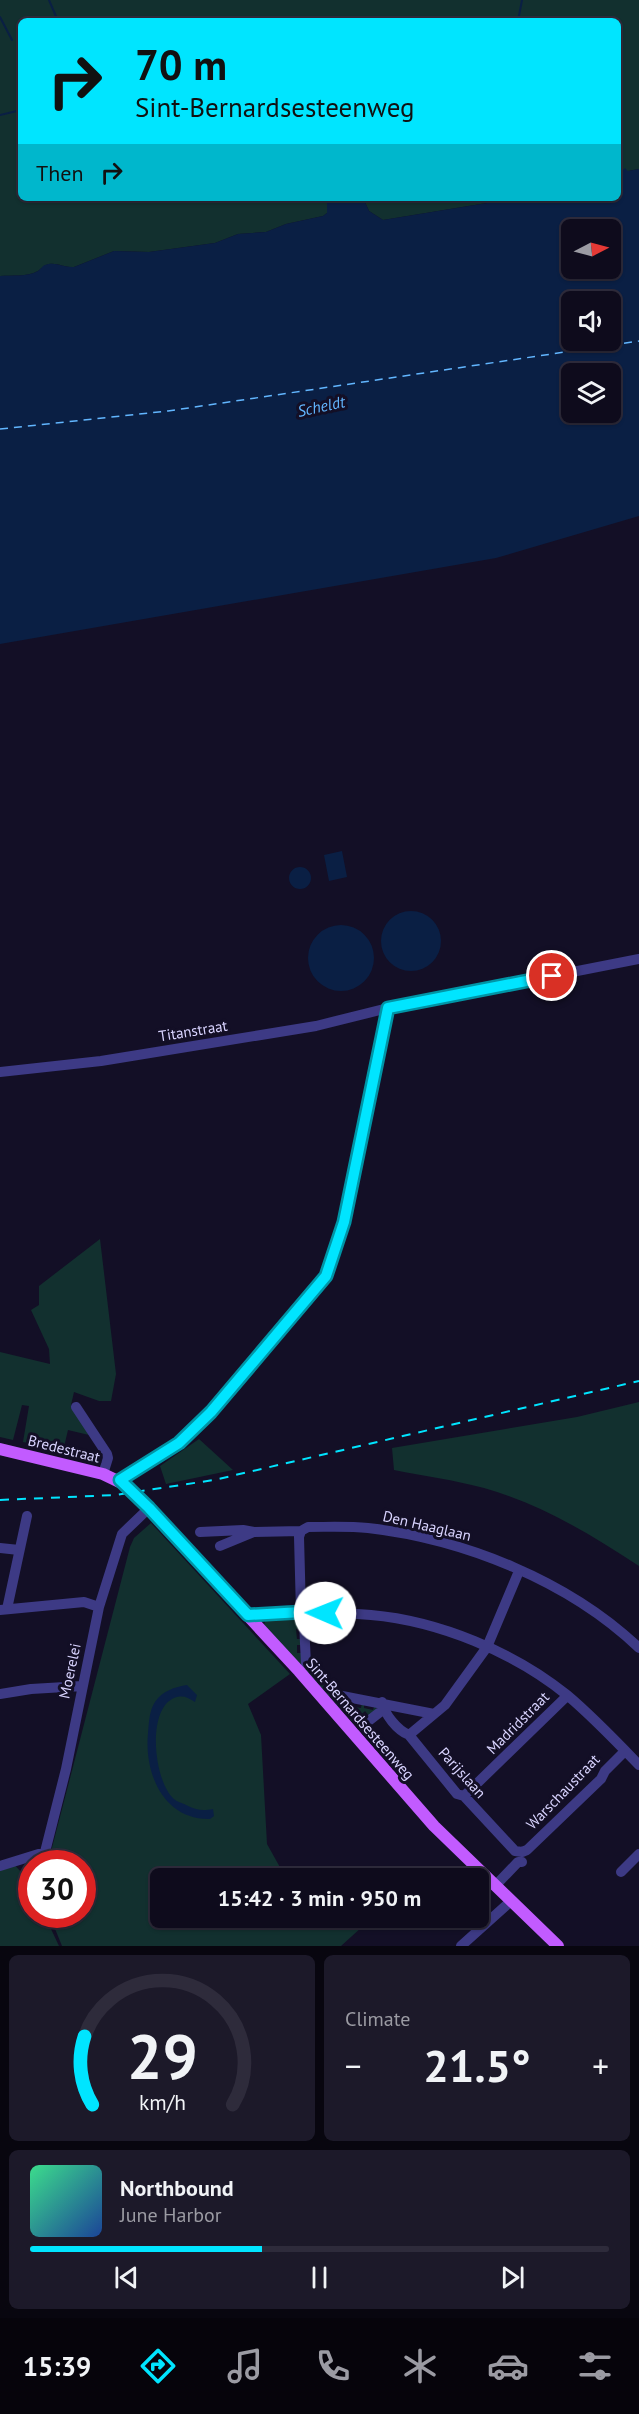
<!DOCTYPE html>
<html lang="en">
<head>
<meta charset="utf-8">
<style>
	body { margin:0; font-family:"PT Sans",sans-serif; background:#1c1929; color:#f1f3f6; height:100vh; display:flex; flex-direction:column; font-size:22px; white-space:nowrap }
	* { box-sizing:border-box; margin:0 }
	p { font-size:20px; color:#9b9ba3 }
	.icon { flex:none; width:33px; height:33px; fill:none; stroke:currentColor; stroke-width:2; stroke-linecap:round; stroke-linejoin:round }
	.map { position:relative; height:1946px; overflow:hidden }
	.side { display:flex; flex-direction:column; gap:9px; padding:9px; background:#08060f; flex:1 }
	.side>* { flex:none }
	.hud { position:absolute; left:18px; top:18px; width:603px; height:183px; border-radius:9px; box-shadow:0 2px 4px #0004,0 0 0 2px #2e2b3b; background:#00e5ff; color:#111; overflow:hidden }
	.needle { width:39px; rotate:84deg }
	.tools { position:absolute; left:561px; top:219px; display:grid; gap:12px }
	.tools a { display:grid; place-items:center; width:60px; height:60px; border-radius:9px; background:#0e0b1c; box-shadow:0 2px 4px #0004,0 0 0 2px #2e2b3b; font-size:30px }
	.speed { position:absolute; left:18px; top:1850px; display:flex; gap:12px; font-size:30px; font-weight:700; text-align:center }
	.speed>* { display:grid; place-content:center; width:78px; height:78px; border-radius:50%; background:#0e0b1c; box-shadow:0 2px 4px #0004,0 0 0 2px #2e2b3b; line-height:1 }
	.speed .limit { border:9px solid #d22; background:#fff; color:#111 }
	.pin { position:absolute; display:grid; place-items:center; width:51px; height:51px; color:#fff; margin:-26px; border:3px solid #fff; border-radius:50%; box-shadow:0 2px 6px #0007 }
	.me { position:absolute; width:66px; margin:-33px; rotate:271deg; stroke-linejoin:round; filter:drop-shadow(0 0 4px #0008) }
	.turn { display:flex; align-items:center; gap:21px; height:126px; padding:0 18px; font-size:27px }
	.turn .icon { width:78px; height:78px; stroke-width:2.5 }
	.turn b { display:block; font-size:42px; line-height:51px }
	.then { display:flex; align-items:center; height:57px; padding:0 18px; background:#0003; gap:12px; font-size:22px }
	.big { font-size:45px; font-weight:700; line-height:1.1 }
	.side .card { flex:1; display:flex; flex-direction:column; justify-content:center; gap:9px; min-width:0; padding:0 21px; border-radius:9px; background:#1c1929 }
	.side .dial { align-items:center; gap:0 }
	.dial svg { height:156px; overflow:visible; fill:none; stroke:#2e2b3b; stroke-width:7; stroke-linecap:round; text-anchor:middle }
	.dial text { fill:#f1f3f6; stroke:none }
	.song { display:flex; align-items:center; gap:18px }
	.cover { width:72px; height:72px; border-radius:9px; background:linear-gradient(135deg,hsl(150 70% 55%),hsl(220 70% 35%)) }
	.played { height:6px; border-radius:3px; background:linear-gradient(90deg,#00e5ff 40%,#2e2b3b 40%) }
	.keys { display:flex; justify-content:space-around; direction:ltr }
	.heat { display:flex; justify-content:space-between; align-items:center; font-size:33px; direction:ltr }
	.side .tiles { flex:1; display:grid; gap:9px; grid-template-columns:1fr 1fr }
	.card:last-child { grid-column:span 2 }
	.trip { position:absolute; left:150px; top:1868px; width:339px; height:60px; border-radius:9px; background:#0e0b1c; box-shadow:0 2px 4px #0004,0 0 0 2px #2e2b3b; font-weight:700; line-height:60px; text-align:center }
	.menu { display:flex; height:96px; justify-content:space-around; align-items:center; background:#06040b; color:#9b9ba3 }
	.menu .icon { width:42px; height:42px }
	.menu .on { color:#00e5ff }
	.menu b { font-size:27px; color:#f1f3f6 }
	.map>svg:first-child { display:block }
	.green { fill:#12302f }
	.water { fill:#0a1f44; fill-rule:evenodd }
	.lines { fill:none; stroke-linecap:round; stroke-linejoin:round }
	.stream { stroke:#0a1f44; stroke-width:2 }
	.ferry { stroke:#62b6ff; stroke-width:1.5; stroke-dasharray:8 6; stroke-linecap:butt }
	.minor { stroke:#3d3a85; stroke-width:10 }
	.major { stroke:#c25bff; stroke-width:12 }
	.rail { stroke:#00e5ff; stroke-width:2; stroke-dasharray:9 8; stroke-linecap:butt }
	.route-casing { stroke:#0095a6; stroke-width:15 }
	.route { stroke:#00e5ff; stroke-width:10 }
	.labels { text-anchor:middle; stroke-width:6; stroke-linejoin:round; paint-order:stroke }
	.street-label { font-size:15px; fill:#d9d4ff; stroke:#130f26 }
	.water-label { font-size:16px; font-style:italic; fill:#62b6ff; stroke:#130f26 }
</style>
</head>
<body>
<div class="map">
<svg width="639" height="1946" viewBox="0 0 639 1946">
	<rect width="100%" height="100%" fill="#130f26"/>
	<!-- green -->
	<path class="green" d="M0,0H639V169L623,172L618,175V21H21V198H327V213L323,216L286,224L266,232L238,234L215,243L149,252L114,251L74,267C64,268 55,261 46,265C43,266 41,269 38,271C27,277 12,275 0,276Z
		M363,198H517L383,220L369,211Z
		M100,1239L116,1374L111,1401H99L74,1392L71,1405L89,1435L68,1430L63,1451L23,1442L29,1406L22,1405L13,1440L0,1437V1352L50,1364L49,1349L31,1310L39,1305V1286Z
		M639,1402V1566C590,1534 541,1504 484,1488C454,1480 424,1476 394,1470L392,1448L577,1417Z
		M199,1439L233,1470L166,1484L160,1466Z
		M151,1523L290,1674L248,1704L261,1735L267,1844L286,1878H160V1917H373L341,1946H62L49,1914H82V1863H48L130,1547L134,1538Z
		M295,1616L302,1625V1628L296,1629L297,1639H302V1645H297V1653H302C307,1676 327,1681 340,1699L339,1704L361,1708L362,1702L364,1703V1708L373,1710L375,1704L377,1705L376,1710L369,1716L365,1711L356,1720L359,1724L356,1726L264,1625L266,1619Z
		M12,1862L31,1883L32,1914H44L59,1946H0V1866Z"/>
	<!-- water -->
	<path class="water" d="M625,168L628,171L639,169V516L496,558L0,644V276C12,275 27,277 38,271C41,269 42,266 45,265C55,261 64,268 74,267L114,251L149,252L215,243L238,234L266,232L286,224L323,216L327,213V198H363L369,211L383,220L517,198H618V175ZM572,230H610V268H572ZM572,302H610V340H572ZM572,374H610V412H572Z
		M342,851L347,877L329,881L324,855Z
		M289 878a11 11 0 1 1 22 0a11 11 0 1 1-22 0Z
		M381 941a30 30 0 1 1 60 0a30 30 0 1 1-60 0Z
		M308 958a33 33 0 1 1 66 0a33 33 0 1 1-66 0Z
		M187,1685L197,1695L195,1702C187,1697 183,1695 174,1698C146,1710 154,1782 174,1799C177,1802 183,1803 186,1805C196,1810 202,1811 213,1809L214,1816L210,1819C164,1820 144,1774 148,1733C149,1723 149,1711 155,1702C162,1691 175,1687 187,1685Z"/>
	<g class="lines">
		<!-- stream -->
		<path class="stream" d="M49,0L58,21
			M0,17L12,40
			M518,21L522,0
			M0,115L21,110"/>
		<!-- ferry -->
		<path class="ferry" d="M0,429L168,411L639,341"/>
		<!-- minor -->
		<path class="minor" d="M0,1072L101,1061L316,1026L388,1008L639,959
			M76,1407L107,1454L108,1458L103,1474
			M120,1480L179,1443L211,1412L326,1276L344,1222L388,1008
			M301,1531L299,1537L301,1612L304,1623L306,1664
			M200,1532L243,1530L254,1532
			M220,1546L254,1532L301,1531L308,1527C328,1527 348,1526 368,1528C464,1539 569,1581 639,1648
			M0,1548L19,1550
			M7,1609L27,1516
			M0,1610L84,1602L99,1607
			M248,1615C289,1612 330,1611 371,1615C439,1621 514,1652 567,1695C592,1716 616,1741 639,1765
			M0,1694L31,1689L82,1686
			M337,1695L434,1714
			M382,1702C385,1715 397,1730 409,1735L457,1794L464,1796L515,1851L522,1852L527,1850L601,1779L605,1771L625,1751
			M362,1726L384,1709
			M409,1735L445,1705L487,1647L519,1571
			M464,1796L567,1696
			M0,1866L45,1852L66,1769L99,1607L122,1534L149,1508
			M621,1872L639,1854
			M495,1886L518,1862H522
			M461,1946L511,1901"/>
		<!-- major -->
		<path class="major" d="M0,1449L103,1474L128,1486L299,1671L434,1826L558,1946"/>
		<!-- rail -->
		<path class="rail" d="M0,1500L115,1495L214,1480L639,1381"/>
	</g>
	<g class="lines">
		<defs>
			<path id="route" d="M325,1613L302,1612L248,1615L149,1508L120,1480L179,1443L211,1412L326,1276L344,1222L388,1008L552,976"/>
		</defs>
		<!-- route casing -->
		<use href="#route" class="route-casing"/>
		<!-- route -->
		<use href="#route" class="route"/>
	</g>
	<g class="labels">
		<!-- street labels -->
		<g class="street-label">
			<text transform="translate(193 1031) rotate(-9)" y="5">Titanstraat</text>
			<text transform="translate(64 1449) rotate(14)" y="5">Bredestraat</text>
			<text transform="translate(427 1526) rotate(13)" y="5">Den Haaglaan</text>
			<text transform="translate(70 1671) rotate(-78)" y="5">Moerelei</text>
			<text transform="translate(360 1719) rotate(49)" y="5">Sint-Bernardsesteenweg</text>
			<text transform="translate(518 1723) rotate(-45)" y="5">Madridstraat</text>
			<text transform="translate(462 1773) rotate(48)" y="5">Parijslaan</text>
			<text transform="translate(563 1792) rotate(-46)" y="5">Warschaustraat</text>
		</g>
		<!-- water labels -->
		<g class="water-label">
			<text transform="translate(321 406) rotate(-12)" y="6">Scheldt</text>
		</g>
	</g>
</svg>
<div class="tools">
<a><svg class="needle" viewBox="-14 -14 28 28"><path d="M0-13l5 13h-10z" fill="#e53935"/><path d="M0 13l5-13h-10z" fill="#9b9ba3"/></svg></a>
<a><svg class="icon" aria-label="sound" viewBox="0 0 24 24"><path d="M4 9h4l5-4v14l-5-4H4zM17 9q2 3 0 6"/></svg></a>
<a><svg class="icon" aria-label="layers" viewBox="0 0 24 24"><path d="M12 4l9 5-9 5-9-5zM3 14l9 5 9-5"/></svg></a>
</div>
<div class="speed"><div class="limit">30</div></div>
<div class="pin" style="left:552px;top:976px;background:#d93025"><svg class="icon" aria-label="arrive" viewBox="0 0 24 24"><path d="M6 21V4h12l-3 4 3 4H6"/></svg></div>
<svg class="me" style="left:325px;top:1613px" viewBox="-20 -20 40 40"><circle r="19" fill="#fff"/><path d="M0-13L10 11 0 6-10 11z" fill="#00e5ff"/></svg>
<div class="trip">15:42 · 3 min · 950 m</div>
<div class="hud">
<div class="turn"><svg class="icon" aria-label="right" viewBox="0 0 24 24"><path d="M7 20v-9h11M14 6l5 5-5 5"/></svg><div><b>70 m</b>Sint-Bernardsesteenweg</div></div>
<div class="then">Then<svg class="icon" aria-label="right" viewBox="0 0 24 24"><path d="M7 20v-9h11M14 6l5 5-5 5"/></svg></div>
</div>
</div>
<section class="side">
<div class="tiles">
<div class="card dial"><svg viewBox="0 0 100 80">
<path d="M14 69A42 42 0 1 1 86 69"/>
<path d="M14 69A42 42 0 0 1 10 34" stroke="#00e5ff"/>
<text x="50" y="56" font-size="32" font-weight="700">29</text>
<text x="50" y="72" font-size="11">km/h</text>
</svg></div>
<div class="card"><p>Climate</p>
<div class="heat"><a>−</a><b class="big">21.5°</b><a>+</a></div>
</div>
<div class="card">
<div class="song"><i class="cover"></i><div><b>Northbound</b><p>June Harbor</p></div></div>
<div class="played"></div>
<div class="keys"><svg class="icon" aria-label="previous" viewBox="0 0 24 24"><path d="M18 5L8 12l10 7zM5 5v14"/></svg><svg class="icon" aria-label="pause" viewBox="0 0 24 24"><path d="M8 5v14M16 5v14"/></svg><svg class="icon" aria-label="next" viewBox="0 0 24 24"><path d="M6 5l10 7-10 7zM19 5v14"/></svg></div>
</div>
</div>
</section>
<nav class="menu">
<b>15:39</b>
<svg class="icon on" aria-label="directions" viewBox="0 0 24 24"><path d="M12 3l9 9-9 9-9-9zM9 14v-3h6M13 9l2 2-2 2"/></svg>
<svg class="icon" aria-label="music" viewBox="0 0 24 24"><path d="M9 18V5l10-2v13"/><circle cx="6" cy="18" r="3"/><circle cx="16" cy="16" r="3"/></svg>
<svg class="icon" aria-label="phone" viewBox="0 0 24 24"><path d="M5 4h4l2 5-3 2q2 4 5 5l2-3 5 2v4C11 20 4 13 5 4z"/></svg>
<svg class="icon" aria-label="climate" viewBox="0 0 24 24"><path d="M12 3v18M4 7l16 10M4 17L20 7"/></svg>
<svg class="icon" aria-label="car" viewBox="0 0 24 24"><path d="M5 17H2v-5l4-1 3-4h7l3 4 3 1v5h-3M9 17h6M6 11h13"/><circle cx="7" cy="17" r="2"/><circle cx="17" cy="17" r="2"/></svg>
<svg class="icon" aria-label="filters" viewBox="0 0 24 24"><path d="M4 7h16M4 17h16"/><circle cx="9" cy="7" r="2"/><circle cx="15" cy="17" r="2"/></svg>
</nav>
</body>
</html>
